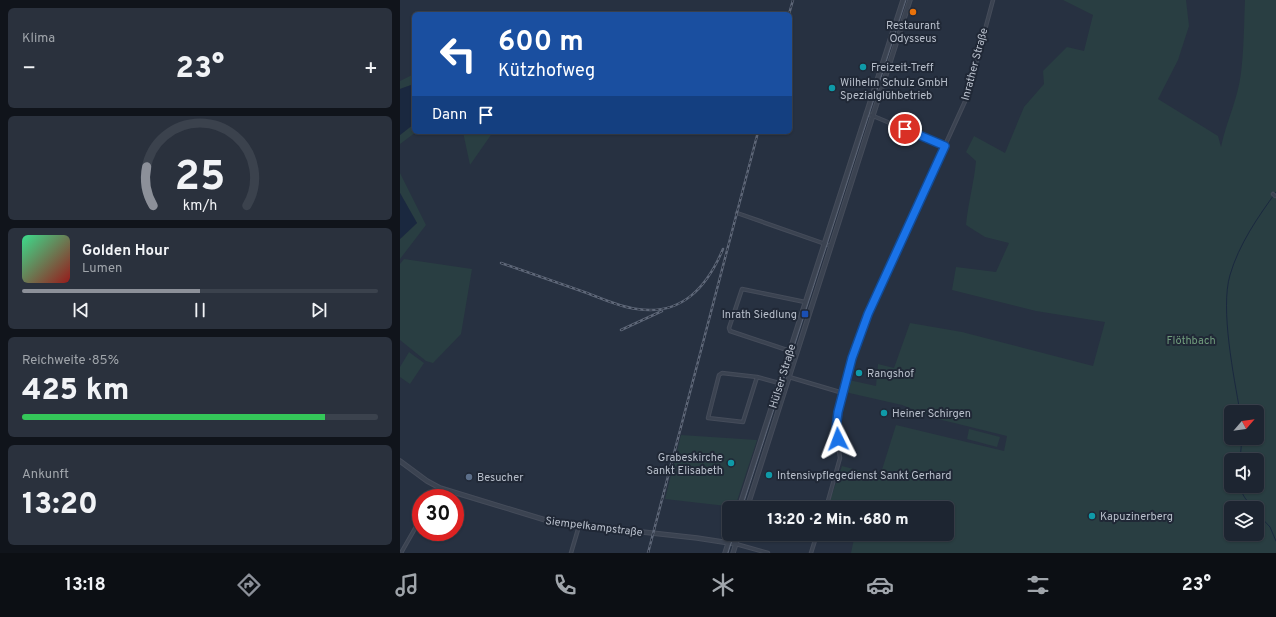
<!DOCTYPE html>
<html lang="de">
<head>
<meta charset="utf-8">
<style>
	body { margin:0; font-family:Overpass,sans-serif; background:#2a313d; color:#f1f3f6; height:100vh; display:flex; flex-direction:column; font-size:15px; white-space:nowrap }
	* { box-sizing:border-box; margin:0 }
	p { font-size:13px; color:#a0a5ab }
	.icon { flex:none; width:22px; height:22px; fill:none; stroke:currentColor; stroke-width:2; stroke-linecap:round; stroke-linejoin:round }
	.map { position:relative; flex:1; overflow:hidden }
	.sheet { display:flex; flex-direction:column; gap:8px; padding:8px; background:#10141b; width:400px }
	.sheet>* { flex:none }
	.hud { position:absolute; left:12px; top:12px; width:380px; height:122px; border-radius:6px; box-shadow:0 1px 3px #0004,0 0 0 1px #3b424d; background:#1a4fa0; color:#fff; overflow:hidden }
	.needle { width:26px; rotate:62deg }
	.controls { position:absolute; left:824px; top:405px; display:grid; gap:8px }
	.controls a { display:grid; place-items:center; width:40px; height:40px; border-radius:6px; background:#1d2531; box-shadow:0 1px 3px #0004,0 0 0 1px #3b424d; font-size:20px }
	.speed { position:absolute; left:12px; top:489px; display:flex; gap:8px; font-size:20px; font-weight:700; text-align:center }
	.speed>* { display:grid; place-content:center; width:52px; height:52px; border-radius:50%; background:#1d2531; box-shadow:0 1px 3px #0004,0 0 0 1px #3b424d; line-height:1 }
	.speed .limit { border:6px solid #d22; background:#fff; color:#111 }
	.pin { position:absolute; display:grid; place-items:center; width:34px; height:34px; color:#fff; margin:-17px; border:2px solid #fff; border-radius:50%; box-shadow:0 1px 4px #0007 }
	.me { position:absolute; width:44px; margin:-22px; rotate:357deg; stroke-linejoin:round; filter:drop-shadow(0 0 3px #0008) }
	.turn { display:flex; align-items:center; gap:14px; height:84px; padding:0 20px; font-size:18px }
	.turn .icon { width:52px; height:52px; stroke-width:2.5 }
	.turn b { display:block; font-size:28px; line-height:34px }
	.then { display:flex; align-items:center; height:38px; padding:0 20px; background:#0003; gap:8px; font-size:15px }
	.big { font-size:30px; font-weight:800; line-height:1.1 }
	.sheet .card { flex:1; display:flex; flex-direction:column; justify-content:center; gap:6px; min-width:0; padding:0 14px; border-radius:6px; background:#2a313d }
	.sheet .dial { align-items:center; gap:0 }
	.dial svg { height:104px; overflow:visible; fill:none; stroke:#3b424d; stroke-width:7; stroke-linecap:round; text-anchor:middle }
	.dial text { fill:#f1f3f6; stroke:none }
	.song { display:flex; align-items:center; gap:12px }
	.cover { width:48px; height:48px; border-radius:6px; background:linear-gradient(135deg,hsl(150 70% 55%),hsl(0 70% 35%)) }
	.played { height:4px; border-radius:2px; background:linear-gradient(90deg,#8c9099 50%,#3b424d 50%) }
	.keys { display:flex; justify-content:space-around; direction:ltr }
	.heat { display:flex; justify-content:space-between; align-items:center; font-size:22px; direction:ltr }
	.charge { height:6px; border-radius:3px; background:linear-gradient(90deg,#34c759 85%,#3b424d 0) }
	.trip { position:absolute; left:322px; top:501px; width:232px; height:40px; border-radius:6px; background:#1d2531; box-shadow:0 1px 3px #0004,0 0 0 1px #3b424d; font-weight:800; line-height:40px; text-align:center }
	.menu { display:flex; height:64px; justify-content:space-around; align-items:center; background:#0c0f14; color:#a0a5ab }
	.menu .icon { width:28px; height:28px }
	.menu .on { color:#8c9099 }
	.menu b { font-size:18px; color:#f1f3f6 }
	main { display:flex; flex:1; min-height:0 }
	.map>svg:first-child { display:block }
	.green { fill:#293e42; fill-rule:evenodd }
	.water { fill:#1a283f }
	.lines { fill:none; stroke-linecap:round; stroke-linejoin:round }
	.stream { stroke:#1a283f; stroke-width:1 }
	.minor-casing { stroke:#454c5a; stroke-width:4.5 }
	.tertiary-casing { stroke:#454c5a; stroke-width:5.5 }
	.minor { stroke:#3b4351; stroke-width:2.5 }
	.tertiary { stroke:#3b4351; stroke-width:3.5 }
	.tram { stroke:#5e6778; stroke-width:1 }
	.rail-casing { stroke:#5e6778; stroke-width:2.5 }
	.rail { stroke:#202836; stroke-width:1; stroke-dasharray:3; stroke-linecap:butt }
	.route-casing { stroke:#114b97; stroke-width:10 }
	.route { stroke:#1a73e8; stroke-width:7 }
	.food-dot { fill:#e8710a; stroke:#202836; stroke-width:1.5 }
	.culture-dot { fill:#0f9aa8; stroke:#202836; stroke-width:1.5 }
	.transit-dot { fill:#1a4fb4; stroke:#202836; stroke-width:1.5 }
	.service-dot { fill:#5c6f8a; stroke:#202836; stroke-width:1.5 }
	.labels { text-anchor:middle; stroke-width:4; stroke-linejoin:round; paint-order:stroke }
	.poi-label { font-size:11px; fill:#b8bfcb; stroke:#202836; text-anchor:start }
	.street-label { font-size:11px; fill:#b8bfcb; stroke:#202836 }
	.park-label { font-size:11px; fill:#709b7c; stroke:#202836 }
</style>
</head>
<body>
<main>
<section class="sheet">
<div class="card"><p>Klima</p>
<div class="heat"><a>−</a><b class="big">23°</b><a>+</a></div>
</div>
<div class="card dial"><svg viewBox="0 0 100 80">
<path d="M14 69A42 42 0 1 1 86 69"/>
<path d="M14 69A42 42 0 0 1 9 39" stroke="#8c9099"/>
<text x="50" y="56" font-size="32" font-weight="700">25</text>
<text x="50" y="72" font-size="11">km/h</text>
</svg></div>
<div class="card">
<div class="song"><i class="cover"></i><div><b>Golden Hour</b><p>Lumen</p></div></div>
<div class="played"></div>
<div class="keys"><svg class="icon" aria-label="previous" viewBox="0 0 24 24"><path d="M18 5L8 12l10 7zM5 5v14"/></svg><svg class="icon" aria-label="pause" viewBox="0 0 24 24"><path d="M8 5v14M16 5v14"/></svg><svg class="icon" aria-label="next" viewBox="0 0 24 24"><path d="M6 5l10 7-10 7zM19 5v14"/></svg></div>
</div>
<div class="card"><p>Reichweite · 85%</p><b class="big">425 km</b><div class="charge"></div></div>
<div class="card"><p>Ankunft</p><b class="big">13:20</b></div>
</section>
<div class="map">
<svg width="876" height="553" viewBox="0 0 876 553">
	<rect width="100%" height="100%" fill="#273141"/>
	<!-- green -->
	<path class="green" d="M663,0H786L789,26L778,60L758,99L818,136L821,147C826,122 838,99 841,73C844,49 844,24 845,0H876V553H451L455,534H547V508H427L442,466L480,476L496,425L604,451L607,436L538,419L502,405L445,392L449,380L476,386L478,364L494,368L510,323L562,332L693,366L705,322L636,311L552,290L556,267L596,272L609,243L585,237L566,225C568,203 574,183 576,161L566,152L574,136L605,153L624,107L644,84L643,71L667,47L684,51L693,15ZM831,412H857V438H831ZM831,460H857V486H831ZM831,508H857V534H831Z
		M14,74V84L0,89V81Z
		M14,124V132H16L0,144V135Z
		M63,132H93L70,165Z
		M0,173L26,225L0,259V239L17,223L0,193Z
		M4,259L72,269L61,334L33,363L26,361L0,340V264Z
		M9,352L24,363L10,384L0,377V367Z
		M569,429L600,437L597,447L567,439Z
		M281,435L357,440L335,507L265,499Z"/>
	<!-- water -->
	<path class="water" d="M14,84V124L0,135V89Z
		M0,193L17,223L0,239Z"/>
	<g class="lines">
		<!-- stream -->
		<path class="stream" d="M840,412C834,377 820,309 830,275C839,244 858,217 876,192
			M840,460L842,438
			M838,486L845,498L853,508
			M857,513L870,527L876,541"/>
		<defs>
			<path id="minor" d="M466,113L545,146
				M873,194L875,196
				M337,213L431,246
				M396,353L330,331L329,328L342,289L405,302
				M357,377L343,422L308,418L319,375L322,373L357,377L379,383
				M389,377L443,393
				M34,498L40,488
				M426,508L440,458L436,429L438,412L452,358L468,314L567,97L593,0
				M336,544L368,553
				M1,553L21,518
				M171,553L179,526
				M411,553L417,534"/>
			<path id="tertiary" d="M0,461L27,481L40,488L152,522L297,538L336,544
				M339,508L503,0
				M347,508L510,0
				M325,553L331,534
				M333,553L339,534"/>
		</defs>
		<!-- minor casing -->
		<use href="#minor" class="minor-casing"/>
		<!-- tertiary casing -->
		<use href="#tertiary" class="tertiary-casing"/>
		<!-- minor -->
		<use href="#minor" class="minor"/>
		<!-- tertiary -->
		<use href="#tertiary" class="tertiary"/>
		<!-- tram -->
		<path class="tram" d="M342,508L506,0
			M328,553L334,534"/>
		<defs>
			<path id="rail" d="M389,14L393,0
				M101,263C130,273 159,283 187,293C203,299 220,307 237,309C282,316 307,287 323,249
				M221,330L262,311
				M248,553L358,132"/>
		</defs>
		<!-- rail casing -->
		<use href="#rail" class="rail-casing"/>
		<!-- rail -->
		<use href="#rail" class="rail"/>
	</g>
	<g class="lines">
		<defs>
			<path id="route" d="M438,439L436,429L438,412L452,358L468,314L545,146L505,129"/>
		</defs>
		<!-- route casing -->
		<use href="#route" class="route-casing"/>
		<!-- route -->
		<use href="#route" class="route"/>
	</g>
	<!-- markers -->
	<circle class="food-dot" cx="513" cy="12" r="4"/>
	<g class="culture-dot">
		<circle cx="463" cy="67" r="4"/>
		<circle cx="432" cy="88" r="4"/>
		<circle cx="459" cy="373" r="4"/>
		<circle cx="484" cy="413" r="4"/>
		<circle cx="331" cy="463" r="4"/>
		<circle cx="369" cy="475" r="4"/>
		<circle cx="692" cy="516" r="4"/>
	</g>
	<rect class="transit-dot" x="401" y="310" width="8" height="8" rx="2"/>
	<circle class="service-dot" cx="69" cy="477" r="4"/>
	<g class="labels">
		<!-- poi labels -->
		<g class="poi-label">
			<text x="513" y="29" text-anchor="middle">Restaurant<tspan x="513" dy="13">Odysseus</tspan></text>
			<text x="471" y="71">Freizeit-Treff</text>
			<text x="440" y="86">Wilhelm Schulz GmbH<tspan x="440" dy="13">Spezialglühbetrieb</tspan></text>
			<text x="397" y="318" text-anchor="end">Inrath Siedlung</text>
			<text x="467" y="377">Rangshof</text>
			<text x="492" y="417">Heiner Schirgen</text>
			<text x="323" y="461" text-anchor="end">Grabeskirche<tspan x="323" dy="13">Sankt Elisabeth</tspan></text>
			<text x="377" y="479">Intensivpflegedienst Sankt Gerhard</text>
			<text x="77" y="481">Besucher</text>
			<text x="700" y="520">Kapuzinerberg</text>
		</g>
		<!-- street labels -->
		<g class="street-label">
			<text transform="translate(574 64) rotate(-75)" y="4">Inrather Straße</text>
			<text transform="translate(382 376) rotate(-73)" y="4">Hülser Straße</text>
			<text transform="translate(194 526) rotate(7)" y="4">Siempelkampstraße</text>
		</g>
		<!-- park labels -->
		<g class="park-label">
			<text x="791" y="344">Flöthbach</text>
		</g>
	</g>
</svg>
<div class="controls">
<a><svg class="needle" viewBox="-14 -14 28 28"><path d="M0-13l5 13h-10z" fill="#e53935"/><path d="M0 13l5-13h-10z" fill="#a0a5ab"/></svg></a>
<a><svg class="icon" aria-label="sound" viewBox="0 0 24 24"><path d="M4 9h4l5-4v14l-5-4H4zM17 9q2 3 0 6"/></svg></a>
<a><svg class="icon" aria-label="layers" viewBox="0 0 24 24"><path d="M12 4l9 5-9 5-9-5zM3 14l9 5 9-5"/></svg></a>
</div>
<div class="speed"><div class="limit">30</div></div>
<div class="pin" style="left:505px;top:129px;background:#d93025"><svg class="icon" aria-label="arrive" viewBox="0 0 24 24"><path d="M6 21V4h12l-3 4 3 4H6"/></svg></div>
<svg class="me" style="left:438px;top:439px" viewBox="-20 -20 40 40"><path d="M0-17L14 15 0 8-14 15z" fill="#1a73e8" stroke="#fff" stroke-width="4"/></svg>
<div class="trip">13:20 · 2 Min. · 680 m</div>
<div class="hud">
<div class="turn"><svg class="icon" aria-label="left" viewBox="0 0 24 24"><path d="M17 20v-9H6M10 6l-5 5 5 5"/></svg><div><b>600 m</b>Kützhofweg</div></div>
<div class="then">Dann<svg class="icon" aria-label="arrive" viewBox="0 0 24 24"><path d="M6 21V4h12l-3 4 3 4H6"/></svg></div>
</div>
</div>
</main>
<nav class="menu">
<b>13:18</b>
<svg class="icon on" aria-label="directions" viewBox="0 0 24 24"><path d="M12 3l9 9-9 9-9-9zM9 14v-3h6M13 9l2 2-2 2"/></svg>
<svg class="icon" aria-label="music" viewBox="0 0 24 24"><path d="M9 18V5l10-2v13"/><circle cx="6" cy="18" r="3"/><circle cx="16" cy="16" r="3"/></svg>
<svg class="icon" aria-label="phone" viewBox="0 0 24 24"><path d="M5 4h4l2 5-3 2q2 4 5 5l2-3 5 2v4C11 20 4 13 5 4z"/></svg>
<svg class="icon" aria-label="climate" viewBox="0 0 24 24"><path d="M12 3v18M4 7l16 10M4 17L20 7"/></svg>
<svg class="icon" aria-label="car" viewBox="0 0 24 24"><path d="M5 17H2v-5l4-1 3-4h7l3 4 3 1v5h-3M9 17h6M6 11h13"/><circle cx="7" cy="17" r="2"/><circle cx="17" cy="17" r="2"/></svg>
<svg class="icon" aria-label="filters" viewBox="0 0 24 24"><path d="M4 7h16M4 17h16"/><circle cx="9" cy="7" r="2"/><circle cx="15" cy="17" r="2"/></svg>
<b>23°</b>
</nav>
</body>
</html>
